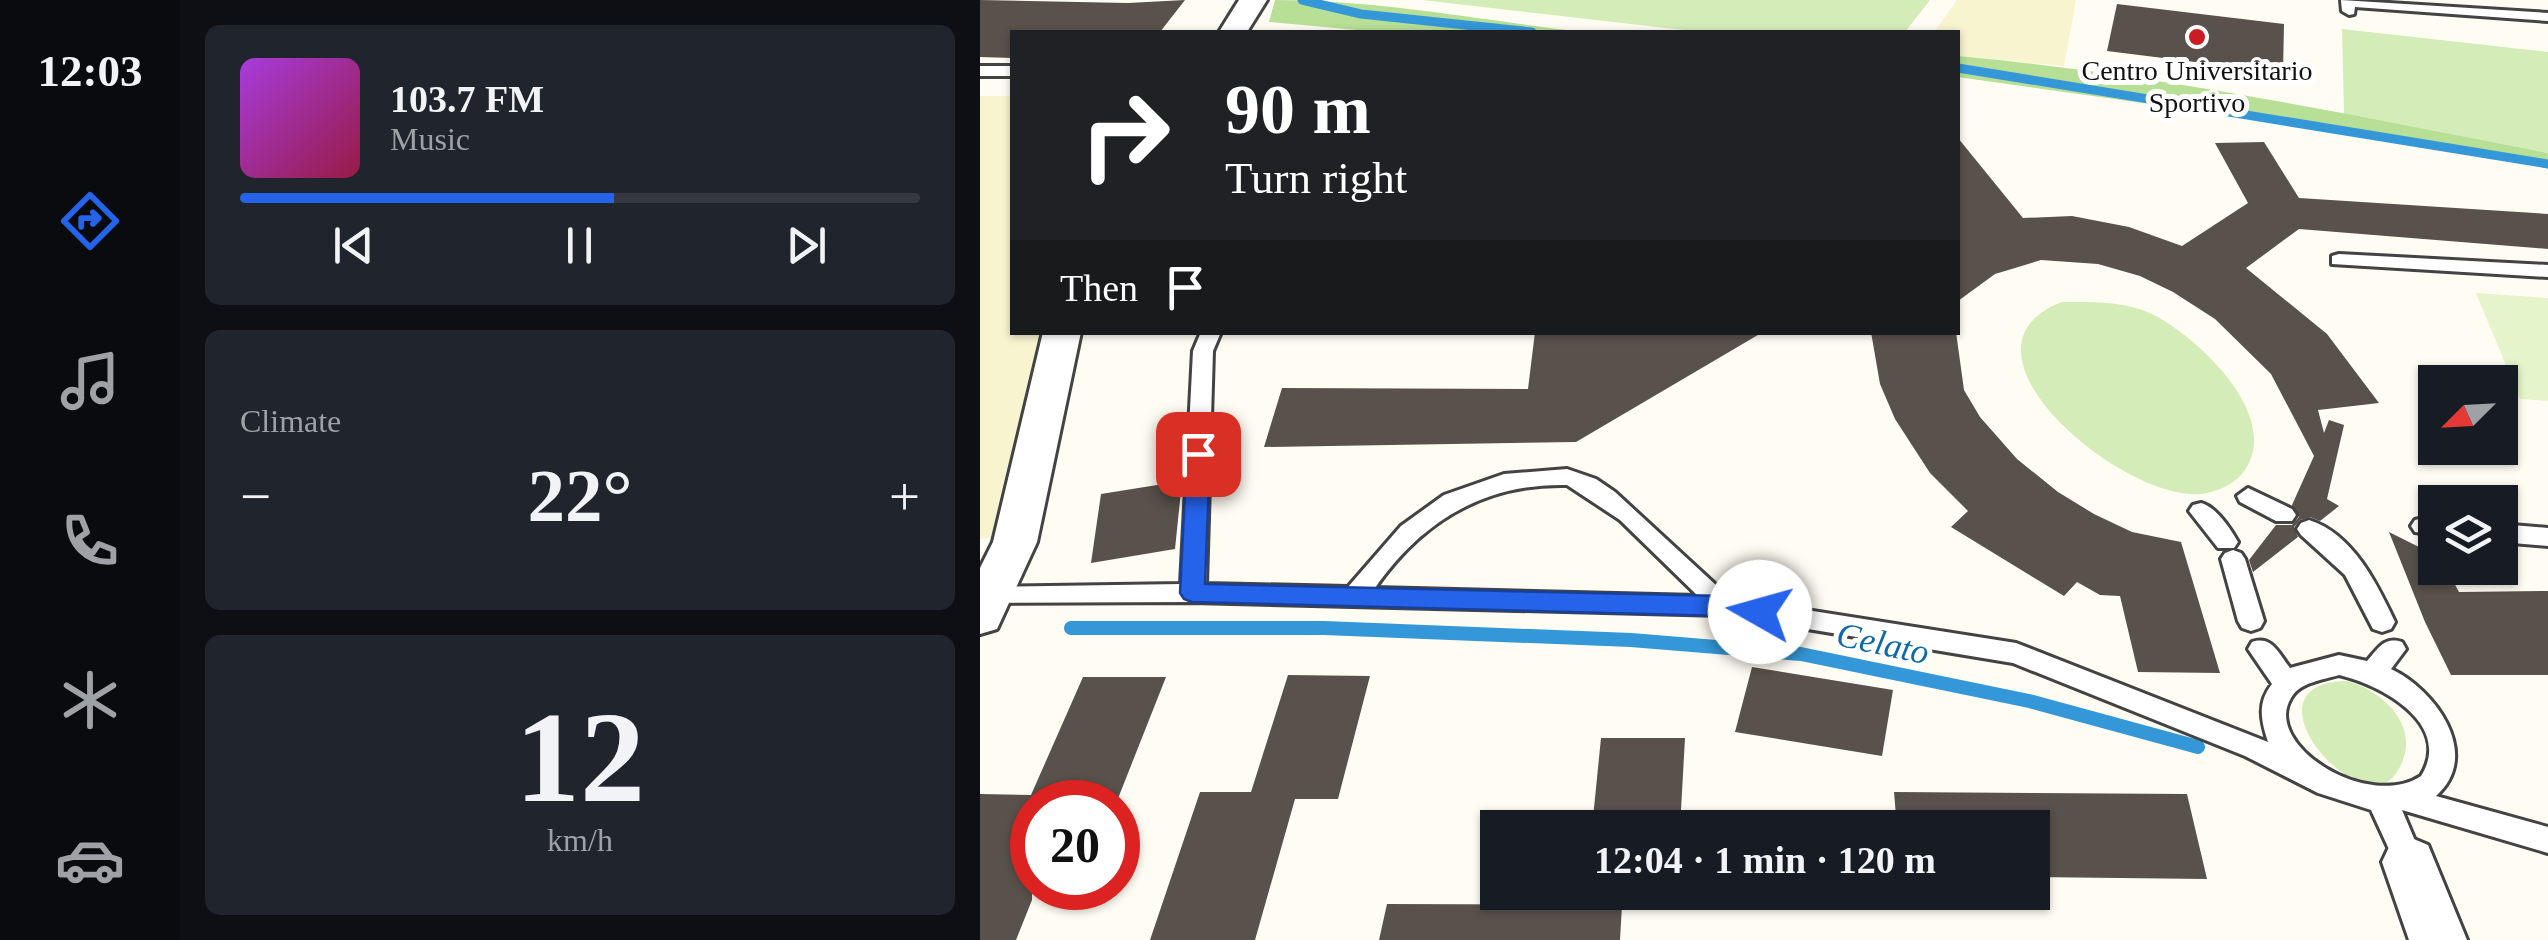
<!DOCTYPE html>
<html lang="en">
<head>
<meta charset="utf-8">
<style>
	body { margin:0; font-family:"Times New Roman",serif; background:#20242c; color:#f1f3f6; height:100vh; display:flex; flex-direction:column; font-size:38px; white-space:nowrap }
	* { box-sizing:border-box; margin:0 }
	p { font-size:32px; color:#9ea1a6 }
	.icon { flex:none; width:55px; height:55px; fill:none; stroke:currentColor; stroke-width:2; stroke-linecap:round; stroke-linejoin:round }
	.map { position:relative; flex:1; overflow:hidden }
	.side { display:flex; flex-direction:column; gap:25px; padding:25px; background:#0d0f14; width:800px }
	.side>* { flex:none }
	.top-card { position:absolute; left:30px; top:30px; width:950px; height:305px; border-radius:0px; box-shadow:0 2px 8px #0004; background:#202124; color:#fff; overflow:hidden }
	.needle { width:65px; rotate:246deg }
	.buttons { position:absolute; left:1438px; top:365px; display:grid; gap:20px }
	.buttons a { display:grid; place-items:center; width:100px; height:100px; border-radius:0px; background:#171b24; box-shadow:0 2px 8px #0004; font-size:50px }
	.speed { position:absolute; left:30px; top:780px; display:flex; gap:20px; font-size:50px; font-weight:700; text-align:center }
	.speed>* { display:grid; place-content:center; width:130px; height:130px; border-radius:50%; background:#171b24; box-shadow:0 2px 8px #0004; line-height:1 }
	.speed .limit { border:15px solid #d22; background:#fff; color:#111 }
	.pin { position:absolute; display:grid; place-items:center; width:85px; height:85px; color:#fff; margin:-42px; border-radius:20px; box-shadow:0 5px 15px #0006 }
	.me { position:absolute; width:110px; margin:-55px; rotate:277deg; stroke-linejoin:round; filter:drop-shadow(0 0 8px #0008) }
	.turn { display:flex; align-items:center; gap:35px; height:210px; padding:0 50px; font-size:45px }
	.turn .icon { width:130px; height:130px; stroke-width:2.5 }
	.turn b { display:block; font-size:70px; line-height:85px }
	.then { display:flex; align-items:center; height:95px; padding:0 50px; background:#0003; gap:20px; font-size:38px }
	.big { font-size:75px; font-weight:800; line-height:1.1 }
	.side .card { flex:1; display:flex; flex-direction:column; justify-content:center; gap:15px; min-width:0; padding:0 35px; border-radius:15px; background:#20242c }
	.side .dial { align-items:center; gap:0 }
	.dial b { font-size:130px; line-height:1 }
	.song { display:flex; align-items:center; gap:30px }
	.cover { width:120px; height:120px; border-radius:15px; background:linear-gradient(135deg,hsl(280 70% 55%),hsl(340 70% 35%)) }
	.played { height:10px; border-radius:5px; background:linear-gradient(90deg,#2563eb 55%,#363941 55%) }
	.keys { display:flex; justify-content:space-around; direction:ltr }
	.heat { display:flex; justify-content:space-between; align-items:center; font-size:55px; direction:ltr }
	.trip { position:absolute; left:500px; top:810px; width:570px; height:100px; border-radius:0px; background:#171b24; box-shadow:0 2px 8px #0004; font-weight:800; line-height:100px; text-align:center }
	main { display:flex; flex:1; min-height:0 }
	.tabs { display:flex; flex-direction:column; width:180px; justify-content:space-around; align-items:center; background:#090b0e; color:#9ea1a6 }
	.tabs .icon { width:70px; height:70px }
	.tabs .on { color:#2563eb }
	.tabs b { font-size:45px; color:#f1f3f6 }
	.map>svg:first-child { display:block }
	.farmland { fill:#f8f4d0 }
	.green { fill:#d4edb8 }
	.forest { fill:#b7df96 }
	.pitch { fill:#e6f4cb }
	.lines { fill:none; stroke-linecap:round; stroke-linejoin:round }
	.stream-far1 { stroke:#3497d7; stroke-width:9 }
	.stream { stroke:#3497d7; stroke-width:14 }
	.building { fill:#59514b }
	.lane-casing { stroke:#434343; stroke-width:6 }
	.street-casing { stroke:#434343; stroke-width:6 }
	.lane { fill:#fff; fill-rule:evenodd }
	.street { fill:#fff; fill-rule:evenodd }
	.route { fill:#2563eb; stroke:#184099; stroke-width:2.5 }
	.poi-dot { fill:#cb1c25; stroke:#fff; stroke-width:4 }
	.labels { text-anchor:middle; stroke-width:10; stroke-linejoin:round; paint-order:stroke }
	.far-poi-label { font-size:28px; fill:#101010; stroke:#fff }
	.water-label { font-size:35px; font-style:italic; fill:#0e68ac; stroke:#fff }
</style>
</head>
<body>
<main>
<nav class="tabs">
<b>12:03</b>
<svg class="icon on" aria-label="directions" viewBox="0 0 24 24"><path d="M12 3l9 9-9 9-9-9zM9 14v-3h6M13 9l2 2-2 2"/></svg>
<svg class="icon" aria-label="music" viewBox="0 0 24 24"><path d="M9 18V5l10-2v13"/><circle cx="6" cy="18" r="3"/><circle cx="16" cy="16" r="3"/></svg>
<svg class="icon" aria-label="phone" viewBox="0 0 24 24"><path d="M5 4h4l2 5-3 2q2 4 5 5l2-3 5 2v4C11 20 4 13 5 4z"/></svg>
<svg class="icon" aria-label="climate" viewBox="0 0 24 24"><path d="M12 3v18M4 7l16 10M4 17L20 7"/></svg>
<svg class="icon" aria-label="car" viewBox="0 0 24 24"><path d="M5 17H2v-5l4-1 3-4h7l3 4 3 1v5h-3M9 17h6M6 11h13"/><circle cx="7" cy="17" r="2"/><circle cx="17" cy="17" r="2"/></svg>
</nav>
<section class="side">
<div class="card">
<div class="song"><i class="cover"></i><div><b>103.7 FM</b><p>Music</p></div></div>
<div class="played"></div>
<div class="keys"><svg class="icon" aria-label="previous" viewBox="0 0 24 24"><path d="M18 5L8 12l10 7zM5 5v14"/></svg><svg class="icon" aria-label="pause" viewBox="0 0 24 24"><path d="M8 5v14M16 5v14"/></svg><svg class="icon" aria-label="next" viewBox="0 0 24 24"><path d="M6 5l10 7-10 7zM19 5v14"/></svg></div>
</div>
<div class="card"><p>Climate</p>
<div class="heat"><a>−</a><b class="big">22°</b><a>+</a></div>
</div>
<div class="card dial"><b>12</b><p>km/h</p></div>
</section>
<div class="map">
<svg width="1568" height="940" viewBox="0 0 1568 940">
	<rect width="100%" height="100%" fill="#fffcf3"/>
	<!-- farmland -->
	<path class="farmland" d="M977,0H1096L1084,66L978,56V32H954Z
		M0,96H32V332L69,333L12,537L0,539Z"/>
	<!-- green -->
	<path class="green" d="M442,0H950L925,32H721Z
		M1362,29L1568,52V153L1364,114Z
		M1082,302C1112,302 1145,301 1172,314C1216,336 1295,409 1269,463C1261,480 1245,489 1227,493C1153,510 956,350 1082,302Z
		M1367,681C1406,692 1444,730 1417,772C1411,781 1404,786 1392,785C1342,779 1277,682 1367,681Z"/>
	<!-- forest -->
	<path class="forest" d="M295,0C398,0 501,20 603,32H398L289,22Z
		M978,56C1176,74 1372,115 1568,153V168L1377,133L978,77Z"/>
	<!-- pitch -->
	<path class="pitch" d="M1496,293L1568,298V401L1540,399Z"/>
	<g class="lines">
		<!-- stream-far1 -->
		<path class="stream-far1" d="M322,0L381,14L552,32
			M978,68L1568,164"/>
		<!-- stream -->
		<path class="stream" d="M91,628H344L651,640L821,654L1049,701L1218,747"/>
	</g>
	<!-- building -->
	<path class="building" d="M0,0L148,3L205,0L180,32H32V58L0,57Z
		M1137,4L1304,24L1303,73L1127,51Z
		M978,138L1043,218L1092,216L1149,227L1202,246L1268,203L1235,143L1284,142L1319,198L1568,214V249L1319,229L1266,268L1347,334L1399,403L1338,410L1344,433L1349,420L1364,425L1347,499L1359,506L1340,521L1330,517L1320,520L1314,527L1318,537L1273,572L1269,560L1296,525H1312L1319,517L1312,505L1334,456L1291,374L1235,319L1193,292L1160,276L1118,264L1061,260L1015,274L978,301Z
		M555,332H783L596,442L284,447L302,388L548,389Z
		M891,332H976L984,390L1000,417L1037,459L1078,492L1114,514L1152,532L1201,542L1240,673L1158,672L1140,596L1120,595L1097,582L1084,596L971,527L988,511L950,473L915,419L900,384Z
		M202,481L195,549L111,563L121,494Z
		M1409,532L1455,555V568H1466L1479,592L1568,591V675H1471L1445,622Z
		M772,667L913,690L902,756L755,732Z
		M308,675L390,676L358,799H315L275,940H170L220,792H271Z
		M103,677H186L137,801L52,802V900L36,940H0V794L51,795Z
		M621,738H705L700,828H612Z
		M914,792L1207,794L1227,879L1052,877V828H917Z
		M407,904L642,905L640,940H399Z"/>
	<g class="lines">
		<defs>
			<path id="lane" d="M1361,0L1568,13V21L1375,7L1374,14L1369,15L1362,11Z
				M0,66H32V76H0Z
				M1359,254L1568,265V277L1352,264V256Z
				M221,332H241L233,351L226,584L368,587L421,526L464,495L524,474L587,469L616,479L635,492L750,598L1036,643L1288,742C1281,720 1277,703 1292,684L1268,649L1272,642C1292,635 1299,654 1310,668L1359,655L1387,661C1398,649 1404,636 1422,642L1426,649L1411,669C1454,689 1503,754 1456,796L1568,827V853L1422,810L1444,862L1439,871L1429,875L1419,871L1391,810L1338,793L1265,756L1033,663L743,615L213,602L3,603L0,595L3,589L12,587L201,584L213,351ZM587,485L640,520L718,596L395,588C441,522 504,483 587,485ZM1359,675C1399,684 1474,723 1441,776C1388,811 1282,745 1311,698C1320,682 1343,680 1359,675Z
				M1268,488L1312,509L1316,515L1312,521H1296L1260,502L1257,496Z
				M1221,503C1236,507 1250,528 1258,542L1254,548H1238L1209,511L1213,505Z
				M1443,518L1455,519V535L1435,532L1431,526L1435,520Z
				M1329,520C1373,534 1397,584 1415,622L1411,629L1402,632L1393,629L1365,575L1321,535L1317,529L1321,523Z
				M1520,524L1568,528V546L1520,542Z
				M1253,550L1261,553L1265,559L1284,621L1280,628L1271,631L1262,628L1258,621L1241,559L1245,553Z"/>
			<path id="street" d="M259,0H287L267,32H239Z
				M63,332H101L57,542L17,629L0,634V568L13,542Z
				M1429,837L1448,845L1487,940H1429L1402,862L1410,845Z"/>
		</defs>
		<!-- lane casing -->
		<use href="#lane" class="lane-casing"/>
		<!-- street casing -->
		<use href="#street" class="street-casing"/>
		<!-- lane -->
		<use href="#lane" class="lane"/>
		<!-- street -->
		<use href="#street" class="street"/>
	</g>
	<!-- route -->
	<path class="route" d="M218,447L230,454L225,584L744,596L789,605L793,612L789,619L780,621L744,616L212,602L204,599L200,593L207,454Z"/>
	<!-- markers -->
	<circle class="poi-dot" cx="1217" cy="37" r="10"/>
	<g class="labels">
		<!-- far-poi labels -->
		<g class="far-poi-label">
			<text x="1217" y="80">Centro Universitario<tspan x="1217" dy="32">Sportivo</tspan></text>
		</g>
		<!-- water labels -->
		<g class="water-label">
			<text transform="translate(903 643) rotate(12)" y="12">Celato</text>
		</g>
	</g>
</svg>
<div class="buttons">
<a><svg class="needle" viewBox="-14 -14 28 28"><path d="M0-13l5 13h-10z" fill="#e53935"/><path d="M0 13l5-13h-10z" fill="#9ea1a6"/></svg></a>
<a><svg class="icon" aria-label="layers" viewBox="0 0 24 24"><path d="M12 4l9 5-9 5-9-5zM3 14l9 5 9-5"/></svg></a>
</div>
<div class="speed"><div class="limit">20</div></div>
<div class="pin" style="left:218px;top:454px;background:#d93025"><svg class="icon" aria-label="arrive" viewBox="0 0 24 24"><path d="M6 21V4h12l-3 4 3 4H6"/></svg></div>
<svg class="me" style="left:780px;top:612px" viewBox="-20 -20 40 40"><circle r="19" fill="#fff"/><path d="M0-13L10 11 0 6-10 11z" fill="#2563eb"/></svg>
<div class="trip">12:04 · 1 min · 120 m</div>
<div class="top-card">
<div class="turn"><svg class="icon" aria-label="right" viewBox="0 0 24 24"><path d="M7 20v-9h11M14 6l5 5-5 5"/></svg><div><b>90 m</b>Turn right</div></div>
<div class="then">Then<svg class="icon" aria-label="arrive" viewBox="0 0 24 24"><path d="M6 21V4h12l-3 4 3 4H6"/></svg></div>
</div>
</div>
</main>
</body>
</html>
